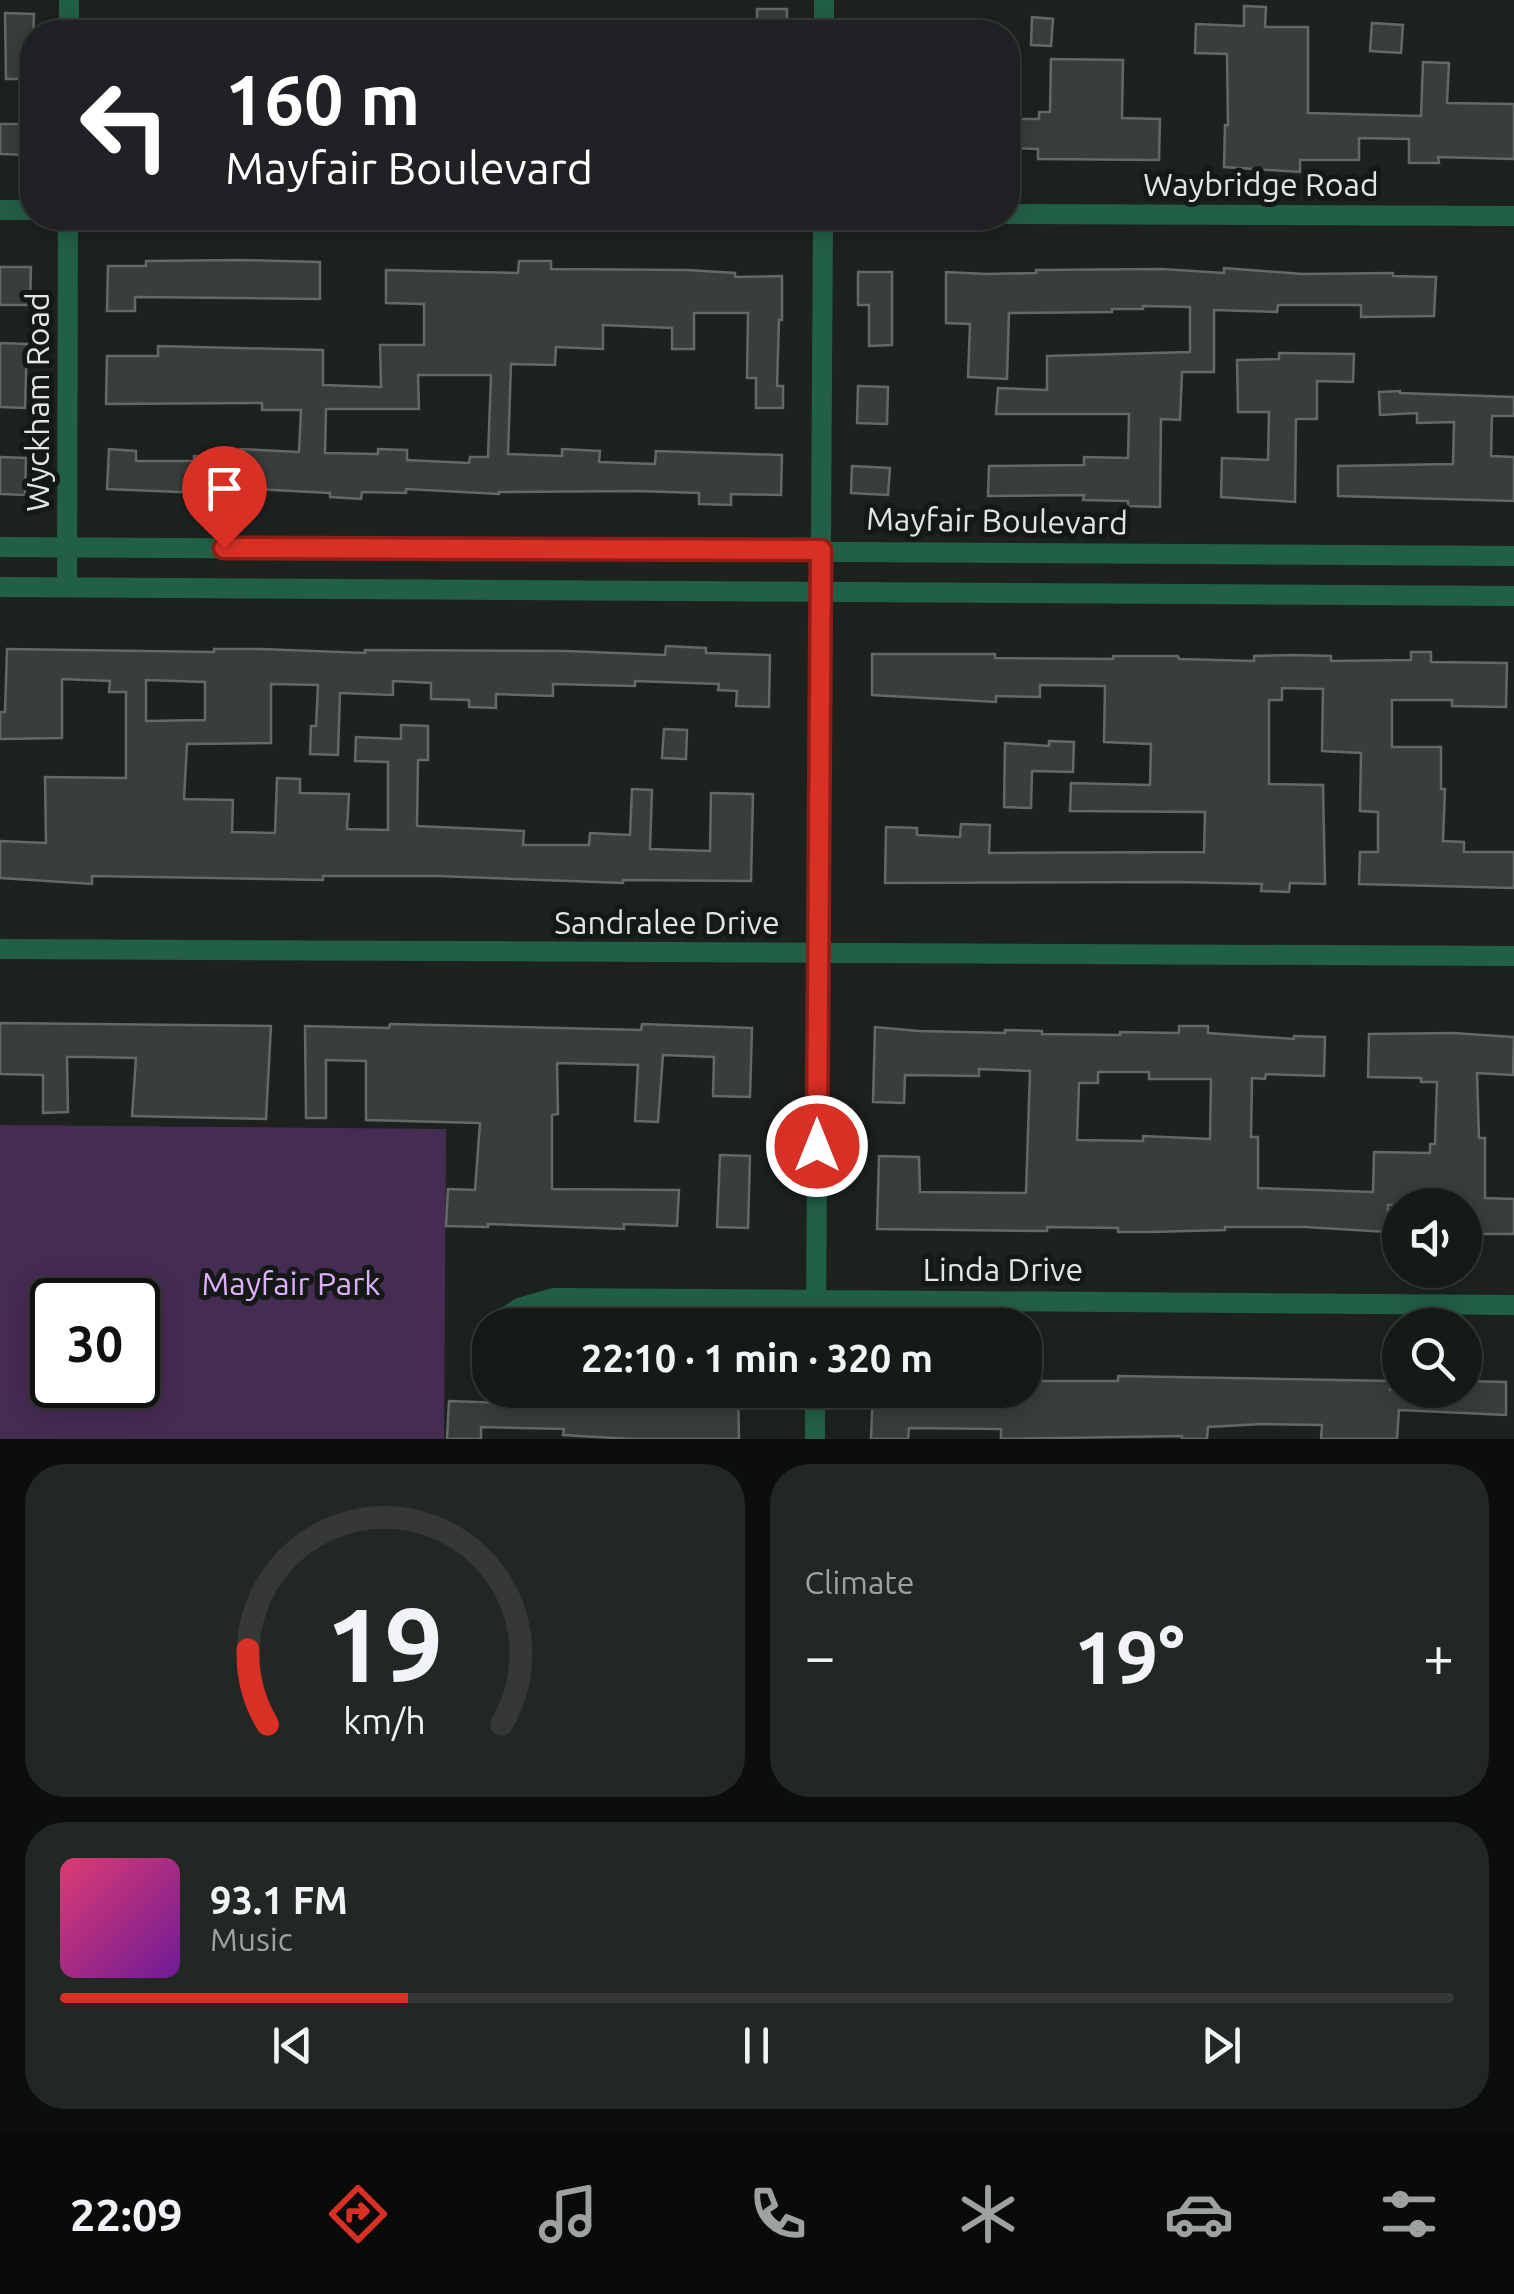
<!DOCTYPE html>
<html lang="en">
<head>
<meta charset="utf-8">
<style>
	body { margin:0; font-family:Ubuntu,sans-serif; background:#232724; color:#f1f3f6; height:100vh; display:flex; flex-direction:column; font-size:38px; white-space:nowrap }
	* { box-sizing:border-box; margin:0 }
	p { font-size:32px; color:#9ea1a1 }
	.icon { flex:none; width:55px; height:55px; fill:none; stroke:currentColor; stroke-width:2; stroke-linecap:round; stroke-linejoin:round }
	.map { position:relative; height:1439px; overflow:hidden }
	.side { display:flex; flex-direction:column; gap:25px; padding:25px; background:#0c0e0d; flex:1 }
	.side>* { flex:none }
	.guide { position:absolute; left:20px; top:20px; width:1000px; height:210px; border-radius:40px; box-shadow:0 5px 25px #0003,0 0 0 2px #353836; background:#202124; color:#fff; overflow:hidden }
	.buttons { position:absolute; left:1382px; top:1188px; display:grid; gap:20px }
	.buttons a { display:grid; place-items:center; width:100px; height:100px; border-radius:50%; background:#161a17; box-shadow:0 5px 25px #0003,0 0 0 2px #353836; font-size:50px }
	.speed { position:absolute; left:30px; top:1278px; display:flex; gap:20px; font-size:50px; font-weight:700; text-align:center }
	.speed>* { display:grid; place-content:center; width:130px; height:130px; border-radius:50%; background:#161a17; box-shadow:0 5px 25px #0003,0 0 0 2px #353836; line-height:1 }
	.speed .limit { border:5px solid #111; border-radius:15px; background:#fff; color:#111 }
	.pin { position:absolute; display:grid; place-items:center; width:85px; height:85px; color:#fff; margin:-102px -42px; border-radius:50% 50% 50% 0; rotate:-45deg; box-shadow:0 0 10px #0007 }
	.pin .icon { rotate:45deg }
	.me { position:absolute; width:110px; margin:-55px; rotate:0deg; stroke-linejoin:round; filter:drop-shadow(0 0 8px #0008) }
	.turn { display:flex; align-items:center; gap:35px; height:210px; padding:0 40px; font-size:45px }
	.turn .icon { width:130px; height:130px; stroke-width:2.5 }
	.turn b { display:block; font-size:70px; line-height:85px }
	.big { font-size:75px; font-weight:600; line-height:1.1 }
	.side .widget { flex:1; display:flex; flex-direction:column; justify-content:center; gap:15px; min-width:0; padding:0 35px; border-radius:40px; background:#232724 }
	.side .dial { align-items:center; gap:0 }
	.dial svg { height:260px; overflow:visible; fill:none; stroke:#353836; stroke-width:7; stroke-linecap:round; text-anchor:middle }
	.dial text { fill:#f1f3f6; stroke:none }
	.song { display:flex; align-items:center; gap:30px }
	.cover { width:120px; height:120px; border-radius:15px; background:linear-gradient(135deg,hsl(340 70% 55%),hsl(280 70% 35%)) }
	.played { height:10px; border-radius:5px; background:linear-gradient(90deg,#d93025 25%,#353836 25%) }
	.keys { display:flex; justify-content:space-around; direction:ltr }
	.heat { display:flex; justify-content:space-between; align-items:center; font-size:55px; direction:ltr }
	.side .tiles { flex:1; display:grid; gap:25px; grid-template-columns:1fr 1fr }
	.widget:last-child { grid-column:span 2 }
	.trip { position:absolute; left:472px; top:1308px; width:570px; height:100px; border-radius:40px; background:#161a17; box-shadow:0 5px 25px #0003,0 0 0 2px #353836; font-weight:600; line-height:100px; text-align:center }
	.menu { display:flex; height:160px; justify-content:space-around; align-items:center; background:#090a09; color:#9ea1a1 }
	.menu .icon { width:70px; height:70px }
	.menu .active { color:#d93025 }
	.menu b { font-size:45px; color:#f1f3f6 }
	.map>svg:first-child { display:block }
	.green { fill:#452c53; fill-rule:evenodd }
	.building { fill:#393e3c; stroke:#646966; stroke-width:2.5; fill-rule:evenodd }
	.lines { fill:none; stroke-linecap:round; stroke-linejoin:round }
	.minor { stroke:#226046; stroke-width:20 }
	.route-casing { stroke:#8d1f18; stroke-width:25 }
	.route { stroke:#d93025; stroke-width:18 }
	.labels { text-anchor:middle; stroke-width:10; stroke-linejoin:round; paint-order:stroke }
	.street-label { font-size:32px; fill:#e2e5e4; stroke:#141816 }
	.park-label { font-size:32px; fill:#dfb0fa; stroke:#141816 }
</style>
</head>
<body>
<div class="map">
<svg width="1514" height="1439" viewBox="0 0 1514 1439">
	<rect width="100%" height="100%" fill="#1d221f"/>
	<!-- green -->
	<path class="green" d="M0,1125L446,1129L444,1439H0ZM52,1300H138V1385H52Z"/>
	<!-- building -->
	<path class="building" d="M1244,6L1266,7L1265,27H1308V113L1421,116L1423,62L1449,63L1447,103L1514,104V159L1438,157L1439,163H1409V139L1359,138V160H1300V172L1224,167L1225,125H1228L1227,54L1195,53L1196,24L1244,26Z
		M757,9H787V32H757Z
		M5,13L34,14L32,79H6Z
		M1032,17L1053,19L1051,46L1031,45Z
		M1372,23L1403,25L1401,53L1370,51Z
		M1051,59L1123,60L1122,118L1160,119L1159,160L1038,159V149L1008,148V119H1039V112H1050Z
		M0,124H29L28,155L0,154Z
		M241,260L320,262V299L135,297V311H107L108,266H146V261Z
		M519,261H551V269L687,270L735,273V277L782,276V320H779L777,386H783V408H756V378H747L748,313H694V349H672V328L603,325V349L556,347L555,365L511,364L508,454L562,456V449L600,451L599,462L655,464L656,451L782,455L781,495L731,494V505L699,504V493L637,491L499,492V494L406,489V493L362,492L361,499L330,497V493L219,487V491L179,492L107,489L109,449L136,451V461H194V456L240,457V449L299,452L301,410H262V403L106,404L107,356H158V346L323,350V385L381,387L380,345H424V304L386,303V270L518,273ZM418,375H491L488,457H470L469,463L407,460V450L378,449V454L325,453L326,409H419Z
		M0,267H31L30,305H0Z
		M1224,268L1303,274L1393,273V276L1436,277L1434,316L1361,317V305H1278L1277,312L1214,310V372H1182L1180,420L1161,419L1160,507L1128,506V501L1083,500L1084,495L988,496L989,466L1084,465V457L1128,458L1129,414H996L998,388L1047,390V356L1190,352V307L1143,306V309H1112V312L1009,313L1007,379L968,377L970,324L946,323V272L986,274L1036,273V270L1162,269L1224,273Z
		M858,272H892V345L869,346V305H858Z
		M0,343L27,344L25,408L0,407Z
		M1279,353L1354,354L1353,382L1317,381V419H1296L1295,502L1221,497L1222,458L1268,460L1269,412H1238L1237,360L1279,359Z
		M858,386L888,387L887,424L857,423Z
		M1400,391V393L1514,397V416H1492L1491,456L1514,457V501L1338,496V466L1453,464L1454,422L1417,423V413L1380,415L1379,392Z
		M0,457L26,458L25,495L0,494Z
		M852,466L890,468L888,495L851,493Z
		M666,646L706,648V653L770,655L769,707L736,706L737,691L718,690L719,684L635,681V686L553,684V696L496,694V708L469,707V700L431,699V683L393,681V695L340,693L338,755L310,754L311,726H316L318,685L271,684V743L187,744L184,799L233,800L232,832L275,833L277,778L300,779V793L349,794L347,829L388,830V762L355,761L356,737L401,739V725L428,726V760H418L417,826L524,831L523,845H589L590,833L630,835L632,789L652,790L650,849L710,851L711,793L753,794L751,881L623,880V883L437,876H323V880L92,876V884L0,878V841L46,843L45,777L126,778V692H109L110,681L62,679V738L0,739V712H5L7,649L214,652V649H261L365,653V650L567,651L665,655ZM146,680L205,682V720L146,721Z
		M1411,652H1431V662L1507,663L1506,707L1452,706V700H1392V747H1441V789H1445L1443,841L1464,842V852H1514V888L1359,884L1360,852H1378V812L1360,811L1361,753L1322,751L1323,689L1282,688V700H1269V784L1323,785L1325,884L1290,883L1289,892L1261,891L1262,884L1179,882L885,883L886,827L917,828V835L960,837L961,824L990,825L989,853L1204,852L1205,812L1070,811L1071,783L1150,785L1151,744L1104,742L1105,686L1040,685V697L996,696V702L872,695V654H995V658L1113,659V656H1178L1179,659L1254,661V656L1294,655L1331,656V661L1411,660Z
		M664,729L687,730L686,759L662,758Z
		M1049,741L1074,742L1073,772L1032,771L1031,808L1004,807L1005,743L1049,746Z
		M0,1023L271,1026L266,1119L132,1116L136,1058L93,1057H67L68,1112L43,1113V1075L0,1074Z
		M390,1024L641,1030L642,1024L752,1028L750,1097L713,1096L714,1057L663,1055L658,1122L635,1121L638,1065L557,1063L558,1114L552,1115V1189L679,1190L677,1226L624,1224V1229L488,1224V1227L446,1226L448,1189L475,1190L480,1123L366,1120V1061L326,1060V1118H306L305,1026L389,1028Z
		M1179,1026H1208V1033L1294,1039V1036L1325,1037L1324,1076L1266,1074L1265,1079L1252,1078L1251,1137H1258V1188L1373,1192L1374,1152L1430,1153V1144H1435L1437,1082H1421V1078L1368,1077L1369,1034L1453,1033L1514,1037L1513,1075L1477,1073L1479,1138H1485V1198L1514,1199V1234H1470V1205H1388L1387,1232L1305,1227H1225V1230L1150,1232H1118V1228L1047,1227V1231L877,1229L879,1156L919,1157L920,1192L1026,1193L1030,1071L979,1069V1076L905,1075L904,1103L873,1102L875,1027L919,1031L1005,1033V1030L1042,1031V1034L1120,1035V1032L1179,1033ZM1098,1072H1149V1079H1211L1210,1139L1143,1136V1141L1077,1140L1079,1083H1098Z
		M720,1155L750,1156L748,1228L717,1227Z
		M1118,1376L1391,1381L1390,1390H1465V1381L1506,1382V1415L1399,1410L1397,1439H1321L1322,1425L1262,1424L1208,1427L1207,1439H1182V1436L1001,1439V1429L909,1428L908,1439H871L873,1390H1025V1381H1118Z
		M718,1390H738L739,1439H631L563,1435L564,1429L481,1427V1439H447L449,1401L505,1403V1395L633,1399V1392L673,1393L672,1406L718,1405Z"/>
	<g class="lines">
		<!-- minor -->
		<path class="minor" d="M69,32V0
			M824,32V0
			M0,210H32
			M1008,214L1514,216
			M0,547L1514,556
			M0,587L1514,596
			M67,587L68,218
			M0,949L1514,956
			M497,1323L519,1308L553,1298L1514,1305
			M816,1325L823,218
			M815,1439V1390"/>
	</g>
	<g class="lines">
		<defs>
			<path id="route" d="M224,548L821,550L817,1146"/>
		</defs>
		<!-- route casing -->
		<use href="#route" class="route-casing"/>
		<!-- route -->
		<use href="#route" class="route"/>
	</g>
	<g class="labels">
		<!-- street labels -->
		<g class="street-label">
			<text x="1261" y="196">Waybridge Road</text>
			<text transform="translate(38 402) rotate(-90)" y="11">Wyckham Road</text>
			<text transform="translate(997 521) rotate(1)" y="11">Mayfair Boulevard</text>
			<text x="667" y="934">Sandralee Drive</text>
			<text x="1003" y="1281">Linda Drive</text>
		</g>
		<!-- park labels -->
		<g class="park-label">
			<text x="291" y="1295">Mayfair Park</text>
		</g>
	</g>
</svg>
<div class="buttons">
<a><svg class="icon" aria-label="sound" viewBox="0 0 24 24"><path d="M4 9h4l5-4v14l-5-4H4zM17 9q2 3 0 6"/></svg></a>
<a><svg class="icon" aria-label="search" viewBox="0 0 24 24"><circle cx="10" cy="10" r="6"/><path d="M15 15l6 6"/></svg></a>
</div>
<div class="speed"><div class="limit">30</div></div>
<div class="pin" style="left:224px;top:548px;background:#d93025"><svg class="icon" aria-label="arrive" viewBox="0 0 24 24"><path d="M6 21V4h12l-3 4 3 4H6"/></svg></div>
<svg class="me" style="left:817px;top:1146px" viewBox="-20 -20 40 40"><circle r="17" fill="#d93025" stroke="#fff" stroke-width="3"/><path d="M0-11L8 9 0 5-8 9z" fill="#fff"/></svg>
<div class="trip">22:10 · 1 min · 320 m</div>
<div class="guide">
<div class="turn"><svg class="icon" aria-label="left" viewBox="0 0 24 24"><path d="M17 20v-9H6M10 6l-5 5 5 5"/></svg><div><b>160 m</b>Mayfair Boulevard</div></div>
</div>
</div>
<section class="side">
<div class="tiles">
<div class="widget dial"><svg viewBox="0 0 100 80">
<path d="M14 69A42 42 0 1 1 86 69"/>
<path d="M14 69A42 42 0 0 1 8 46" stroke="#d93025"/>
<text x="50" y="56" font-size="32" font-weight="700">19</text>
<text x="50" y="72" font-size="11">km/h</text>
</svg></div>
<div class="widget"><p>Climate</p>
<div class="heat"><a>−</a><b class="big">19°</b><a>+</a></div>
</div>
<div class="widget">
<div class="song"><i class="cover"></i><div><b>93.1 FM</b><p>Music</p></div></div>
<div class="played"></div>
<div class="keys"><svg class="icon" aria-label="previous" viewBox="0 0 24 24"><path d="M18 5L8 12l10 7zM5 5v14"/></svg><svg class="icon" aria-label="pause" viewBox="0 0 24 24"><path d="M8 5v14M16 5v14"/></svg><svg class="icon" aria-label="next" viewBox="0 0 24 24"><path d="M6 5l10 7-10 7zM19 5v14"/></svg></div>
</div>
</div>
</section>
<nav class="menu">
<b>22:09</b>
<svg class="icon active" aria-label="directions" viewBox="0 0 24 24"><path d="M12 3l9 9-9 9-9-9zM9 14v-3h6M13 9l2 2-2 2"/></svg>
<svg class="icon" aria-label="music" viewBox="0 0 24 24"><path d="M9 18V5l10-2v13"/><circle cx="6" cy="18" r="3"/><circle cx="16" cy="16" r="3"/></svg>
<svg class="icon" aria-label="phone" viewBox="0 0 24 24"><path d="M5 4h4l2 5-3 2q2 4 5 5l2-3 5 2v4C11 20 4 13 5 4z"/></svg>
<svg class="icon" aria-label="climate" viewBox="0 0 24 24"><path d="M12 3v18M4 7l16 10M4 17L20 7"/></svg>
<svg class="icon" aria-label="car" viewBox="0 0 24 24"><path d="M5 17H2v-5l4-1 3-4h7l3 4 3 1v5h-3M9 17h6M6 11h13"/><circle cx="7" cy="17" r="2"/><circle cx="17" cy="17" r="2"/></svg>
<svg class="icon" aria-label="filters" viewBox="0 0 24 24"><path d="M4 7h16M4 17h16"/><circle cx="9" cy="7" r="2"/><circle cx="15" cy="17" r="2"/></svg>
</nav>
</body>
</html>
